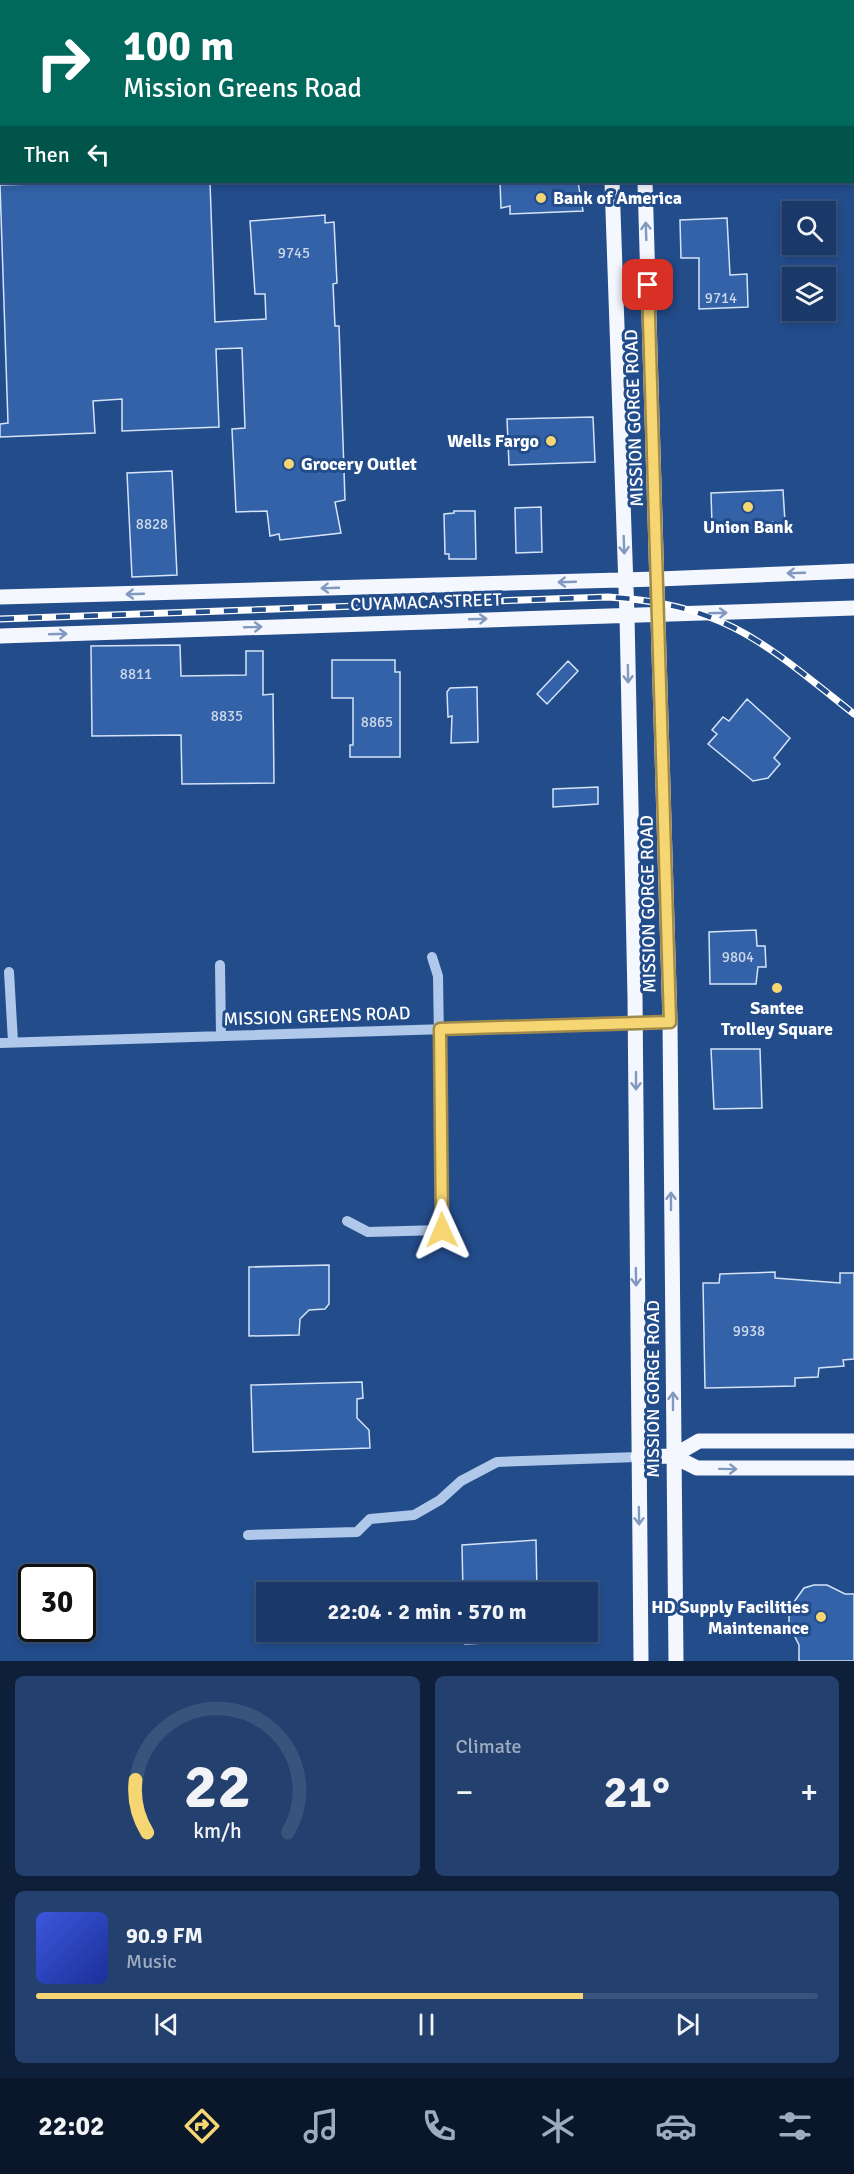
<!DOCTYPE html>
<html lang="en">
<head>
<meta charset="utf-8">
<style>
	body { margin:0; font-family:Signika,sans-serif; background:#23406e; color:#f1f3f6; height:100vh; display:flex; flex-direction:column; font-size:22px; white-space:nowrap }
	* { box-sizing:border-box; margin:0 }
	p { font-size:20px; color:#9facc0 }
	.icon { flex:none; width:33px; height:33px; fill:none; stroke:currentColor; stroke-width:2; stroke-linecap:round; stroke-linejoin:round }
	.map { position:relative; height:1661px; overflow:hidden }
	.drawer { display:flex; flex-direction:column; gap:15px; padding:15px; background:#0e1f39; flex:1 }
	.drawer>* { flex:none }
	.guide { position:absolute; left:0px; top:0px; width:855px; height:183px; box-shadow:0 3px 9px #0003,0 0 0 2px #38537c; background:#00695c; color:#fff; overflow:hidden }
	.controls { position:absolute; left:782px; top:201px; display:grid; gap:12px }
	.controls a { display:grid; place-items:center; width:54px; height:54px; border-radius:0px; background:#1a3968; box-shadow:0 3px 9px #0003,0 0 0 2px #38537c; font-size:30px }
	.speed { position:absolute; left:18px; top:1564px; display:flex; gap:12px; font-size:30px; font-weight:700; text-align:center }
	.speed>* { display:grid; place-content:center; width:78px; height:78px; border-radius:50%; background:#1a3968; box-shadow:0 3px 9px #0003,0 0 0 2px #38537c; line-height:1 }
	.speed .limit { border:3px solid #111; border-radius:9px; background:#fff; color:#111 }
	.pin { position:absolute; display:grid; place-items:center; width:51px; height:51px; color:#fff; margin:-26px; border-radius:12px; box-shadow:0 3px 9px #0006 }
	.me { position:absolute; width:66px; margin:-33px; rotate:359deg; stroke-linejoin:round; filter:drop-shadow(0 0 4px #0008) }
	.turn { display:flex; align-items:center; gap:21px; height:126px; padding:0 24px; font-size:27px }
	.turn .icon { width:78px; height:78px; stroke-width:2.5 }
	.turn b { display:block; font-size:42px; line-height:51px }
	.then { display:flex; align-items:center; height:57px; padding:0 24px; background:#0003; gap:12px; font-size:22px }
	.big { font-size:45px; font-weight:700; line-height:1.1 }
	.drawer .widget { flex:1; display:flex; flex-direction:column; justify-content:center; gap:9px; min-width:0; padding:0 21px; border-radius:9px; background:#23406e }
	.drawer .dial { align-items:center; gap:0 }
	.dial svg { height:156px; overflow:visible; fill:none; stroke:#38537c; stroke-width:7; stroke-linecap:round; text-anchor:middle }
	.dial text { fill:#f1f3f6; stroke:none }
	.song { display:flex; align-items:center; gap:18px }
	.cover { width:72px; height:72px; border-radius:9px; background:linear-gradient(135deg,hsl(230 70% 55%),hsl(230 70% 35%)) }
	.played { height:6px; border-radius:3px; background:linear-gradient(90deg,#f6d573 70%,#38537c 70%) }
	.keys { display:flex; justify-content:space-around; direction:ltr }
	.heat { display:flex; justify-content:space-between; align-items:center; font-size:33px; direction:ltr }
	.drawer .tiles { flex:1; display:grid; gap:15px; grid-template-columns:1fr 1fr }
	.widget:last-child { grid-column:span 2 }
	.trip { position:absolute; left:256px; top:1582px; width:342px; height:60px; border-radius:0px; background:#1a3968; box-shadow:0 3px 9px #0003,0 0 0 2px #38537c; font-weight:700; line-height:60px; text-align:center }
	.menu { display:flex; height:96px; justify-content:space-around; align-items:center; background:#0a172a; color:#9facc0 }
	.menu .icon { width:42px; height:42px }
	.menu .active { color:#f6d573 }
	.menu b { font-size:27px; color:#f1f3f6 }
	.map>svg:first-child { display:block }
	.building { fill:#3362a8; stroke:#d4e3f8; stroke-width:1.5 }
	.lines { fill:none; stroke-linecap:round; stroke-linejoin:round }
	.minor { stroke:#b0c8ea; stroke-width:10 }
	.major { stroke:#f4f8fe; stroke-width:15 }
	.rail-casing { stroke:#fff; stroke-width:7 }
	.rail { stroke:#234c8b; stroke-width:4.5; stroke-dasharray:14; stroke-linecap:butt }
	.oneway { stroke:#8199bf }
	.route-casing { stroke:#a08a4b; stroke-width:15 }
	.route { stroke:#f6d573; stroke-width:10 }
	.poi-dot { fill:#f6d573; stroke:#234c8b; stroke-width:2 }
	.labels { text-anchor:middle; stroke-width:6; stroke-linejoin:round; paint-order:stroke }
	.number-label { font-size:15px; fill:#ccd8e9 }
	.poi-label { font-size:18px; font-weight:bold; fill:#fff; stroke:#234c8b; text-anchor:start }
	.street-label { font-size:18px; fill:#fff; stroke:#234c8b }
</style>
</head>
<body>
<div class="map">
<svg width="854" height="1661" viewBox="0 0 854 1661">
	<rect width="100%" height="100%" fill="#234c8b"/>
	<!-- building -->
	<path class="building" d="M101,182H210L215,322L266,319L265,294H255L250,221L325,215V223L334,222L337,283L333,284L335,326H339L345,500L335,502L341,533L280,540L279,534L270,536L267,511L236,512L232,429L245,428L242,348L216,349L219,427L122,431V399L93,401L95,433L0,437V424L8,423L0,185Z
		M500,182H578L583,211L510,214V206L501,208Z
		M727,218L730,275L747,274L748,307L699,309V258H681L680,220Z
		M593,417L595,462L509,465L507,419Z
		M172,471L177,575L132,577L127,473Z
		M783,490L785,522H771V527L730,529V525H712L711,493Z
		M541,507L542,552L516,553L515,508Z
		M454,511H475L476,559H449V554H445L444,514L454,513Z
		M180,645L181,676L246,675V651H263V695L273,694L274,783L182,784L181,735L92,736L91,646Z
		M332,660H395V672H400V757H350V745H353V698H332Z
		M568,661L578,671L547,704L537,694Z
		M477,687L478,742L451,743L452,716L448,717L447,692L450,688Z
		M747,699L790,738L774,758L780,764L768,778L753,781L708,744L717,734L712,730L723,717L729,721Z
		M598,787V804L553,807V789Z
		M756,930L757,946H765L766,967H758L756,984H710L709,932Z
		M711,1049H760L762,1108L714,1109Z
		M329,1265V1304L325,1309L309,1310L300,1319L299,1335L249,1336V1267Z
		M775,1272V1278L840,1283V1273H854V1359L843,1360L844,1366L819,1368L818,1377L795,1378V1386L705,1388L703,1283H719L720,1274Z
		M362,1382L363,1398L357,1399V1418L369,1430L370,1448L253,1452L251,1385Z
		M536,1540L537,1593H463L462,1545Z
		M814,1585H827L845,1594H854V1661H799V1645L789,1625V1609L804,1588Z
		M464,1632H529V1641L465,1644Z"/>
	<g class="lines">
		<!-- minor -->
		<path class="minor" d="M100,0V2
			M220,965L221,1036
			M9,972L13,1042
			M0,1043L670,1022
			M347,1221L368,1232L442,1230L438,976L432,957
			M248,1535L357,1532L370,1519L414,1515L440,1500L461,1481L497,1462L638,1457"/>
		<!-- major -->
		<path class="major" d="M607,0V2
			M626,0V2
			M638,0V2
			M612,182L627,616L635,997L641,1661
			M645,182L670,1022L676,1661
			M0,597L658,579L854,571
			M0,636L854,608
			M673,1456L697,1468H854
			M638,1457L673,1456L699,1441H854"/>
		<defs>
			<path id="rail" d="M0,619L608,597C725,604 767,645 854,714"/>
		</defs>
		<!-- rail casing -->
		<use href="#rail" class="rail-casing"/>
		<!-- rail -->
		<use href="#rail" class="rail"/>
	</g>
	<!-- one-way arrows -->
	<defs><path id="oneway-shaft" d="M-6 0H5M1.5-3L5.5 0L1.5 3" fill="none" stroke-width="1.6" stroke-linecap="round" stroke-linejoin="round" transform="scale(1.5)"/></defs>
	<g class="oneway">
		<use href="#oneway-shaft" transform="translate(646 231) rotate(-92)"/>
		<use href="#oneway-shaft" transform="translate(624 545) rotate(88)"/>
		<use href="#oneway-shaft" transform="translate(796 573) rotate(178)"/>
		<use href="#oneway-shaft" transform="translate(567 582) rotate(178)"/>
		<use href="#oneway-shaft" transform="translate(330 588) rotate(178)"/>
		<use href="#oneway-shaft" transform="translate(135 594) rotate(178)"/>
		<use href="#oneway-shaft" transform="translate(718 613) rotate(-2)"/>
		<use href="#oneway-shaft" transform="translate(478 619) rotate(-2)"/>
		<use href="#oneway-shaft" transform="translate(253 627) rotate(-2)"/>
		<use href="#oneway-shaft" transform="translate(58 634) rotate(-2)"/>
		<use href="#oneway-shaft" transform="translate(628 674) rotate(89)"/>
		<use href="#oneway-shaft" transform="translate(636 1081) rotate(90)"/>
		<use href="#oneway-shaft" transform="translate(671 1201) rotate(-90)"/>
		<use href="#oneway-shaft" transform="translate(636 1277) rotate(89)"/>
		<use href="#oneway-shaft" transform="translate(673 1401) rotate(-90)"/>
		<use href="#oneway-shaft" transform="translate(728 1469) rotate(1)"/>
		<use href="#oneway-shaft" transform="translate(639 1516) rotate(89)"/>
	</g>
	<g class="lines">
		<defs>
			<path id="route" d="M442,1230L440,1029L670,1022L648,285"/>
		</defs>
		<!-- route casing -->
		<use href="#route" class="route-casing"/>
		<!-- route -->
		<use href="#route" class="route"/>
	</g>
	<!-- markers -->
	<g class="poi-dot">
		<circle cx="541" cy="198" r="6"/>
		<circle cx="551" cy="441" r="6"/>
		<circle cx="289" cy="464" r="6"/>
		<circle cx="748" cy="507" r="6"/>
		<circle cx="777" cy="988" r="6"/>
		<circle cx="821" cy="1617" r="6"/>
	</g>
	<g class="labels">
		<!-- number labels -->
		<g class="number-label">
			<text x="294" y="258">9745</text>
			<text x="721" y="303">9714</text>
			<text x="152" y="529">8828</text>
			<text x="136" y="679">8811</text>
			<text x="227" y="721">8835</text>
			<text x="377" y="727">8865</text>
			<text x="738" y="962">9804</text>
			<text x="749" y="1336">9938</text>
		</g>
		<!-- poi labels -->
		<g class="poi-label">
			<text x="553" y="204">Bank of America</text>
			<text x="539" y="447" text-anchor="end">Wells Fargo</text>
			<text x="301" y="470">Grocery Outlet</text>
			<text x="748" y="533" text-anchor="middle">Union Bank</text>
			<text x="777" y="1014" text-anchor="middle">Santee<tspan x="777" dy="21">Trolley Square</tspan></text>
			<text x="809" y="1613" text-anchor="end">HD Supply Facilities<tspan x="809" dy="21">Maintenance</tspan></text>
		</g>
		<!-- street labels -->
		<g class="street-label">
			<text transform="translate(634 418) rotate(-92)" y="6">MISSION GORGE ROAD</text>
			<text transform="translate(426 602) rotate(-2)" y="6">CUYAMACA STREET</text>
			<text transform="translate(648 904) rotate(-91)" y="6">MISSION GORGE ROAD</text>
			<text transform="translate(317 1016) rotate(-2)" y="6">MISSION GREENS ROAD</text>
			<text transform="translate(653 1389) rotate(-90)" y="6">MISSION GORGE ROAD</text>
		</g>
	</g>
</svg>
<div class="controls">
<a><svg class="icon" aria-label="search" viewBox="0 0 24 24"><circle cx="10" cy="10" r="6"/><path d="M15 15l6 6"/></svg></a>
<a><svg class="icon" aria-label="layers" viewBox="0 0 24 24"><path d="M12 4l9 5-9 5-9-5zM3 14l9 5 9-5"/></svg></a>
</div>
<div class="speed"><div class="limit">30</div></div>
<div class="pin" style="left:648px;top:285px;background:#d93025"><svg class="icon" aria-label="arrive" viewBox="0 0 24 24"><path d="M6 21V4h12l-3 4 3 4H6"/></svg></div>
<svg class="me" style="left:442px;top:1230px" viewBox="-20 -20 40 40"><path d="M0-17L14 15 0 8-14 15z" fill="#f6d573" stroke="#fff" stroke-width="4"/></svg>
<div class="trip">22:04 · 2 min · 570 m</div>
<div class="guide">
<div class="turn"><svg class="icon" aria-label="right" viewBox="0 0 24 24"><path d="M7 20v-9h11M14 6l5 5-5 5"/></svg><div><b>100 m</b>Mission Greens Road</div></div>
<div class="then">Then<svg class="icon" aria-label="left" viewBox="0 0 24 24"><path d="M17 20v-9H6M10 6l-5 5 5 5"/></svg></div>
</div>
</div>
<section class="drawer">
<div class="tiles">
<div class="widget dial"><svg viewBox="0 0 100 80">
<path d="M14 69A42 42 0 1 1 86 69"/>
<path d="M14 69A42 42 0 0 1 8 42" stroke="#f6d573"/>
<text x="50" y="56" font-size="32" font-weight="700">22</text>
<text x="50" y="72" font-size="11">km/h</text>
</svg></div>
<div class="widget"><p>Climate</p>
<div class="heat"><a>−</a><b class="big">21°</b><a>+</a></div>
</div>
<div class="widget">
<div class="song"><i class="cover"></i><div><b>90.9 FM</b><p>Music</p></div></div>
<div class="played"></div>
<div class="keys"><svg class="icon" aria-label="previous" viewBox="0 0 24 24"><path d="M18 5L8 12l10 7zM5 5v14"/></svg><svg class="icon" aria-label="pause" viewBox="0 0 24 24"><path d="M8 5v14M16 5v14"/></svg><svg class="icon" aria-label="next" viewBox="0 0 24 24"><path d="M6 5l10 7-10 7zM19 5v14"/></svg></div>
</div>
</div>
</section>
<nav class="menu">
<b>22:02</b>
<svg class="icon active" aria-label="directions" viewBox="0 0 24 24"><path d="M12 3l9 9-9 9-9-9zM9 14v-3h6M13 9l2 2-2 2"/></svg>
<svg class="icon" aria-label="music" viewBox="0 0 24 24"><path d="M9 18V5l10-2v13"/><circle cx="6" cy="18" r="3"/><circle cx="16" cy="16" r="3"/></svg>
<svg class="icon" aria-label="phone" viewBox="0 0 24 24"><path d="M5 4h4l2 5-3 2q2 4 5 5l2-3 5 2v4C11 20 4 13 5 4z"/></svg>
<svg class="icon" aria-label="climate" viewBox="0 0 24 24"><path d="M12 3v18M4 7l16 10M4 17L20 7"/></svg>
<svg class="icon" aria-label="car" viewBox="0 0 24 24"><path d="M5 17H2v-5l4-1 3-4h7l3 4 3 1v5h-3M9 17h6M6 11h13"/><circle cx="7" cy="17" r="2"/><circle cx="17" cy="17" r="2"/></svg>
<svg class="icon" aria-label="filters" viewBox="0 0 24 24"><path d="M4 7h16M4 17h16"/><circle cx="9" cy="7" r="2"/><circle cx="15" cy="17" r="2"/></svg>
</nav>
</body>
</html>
